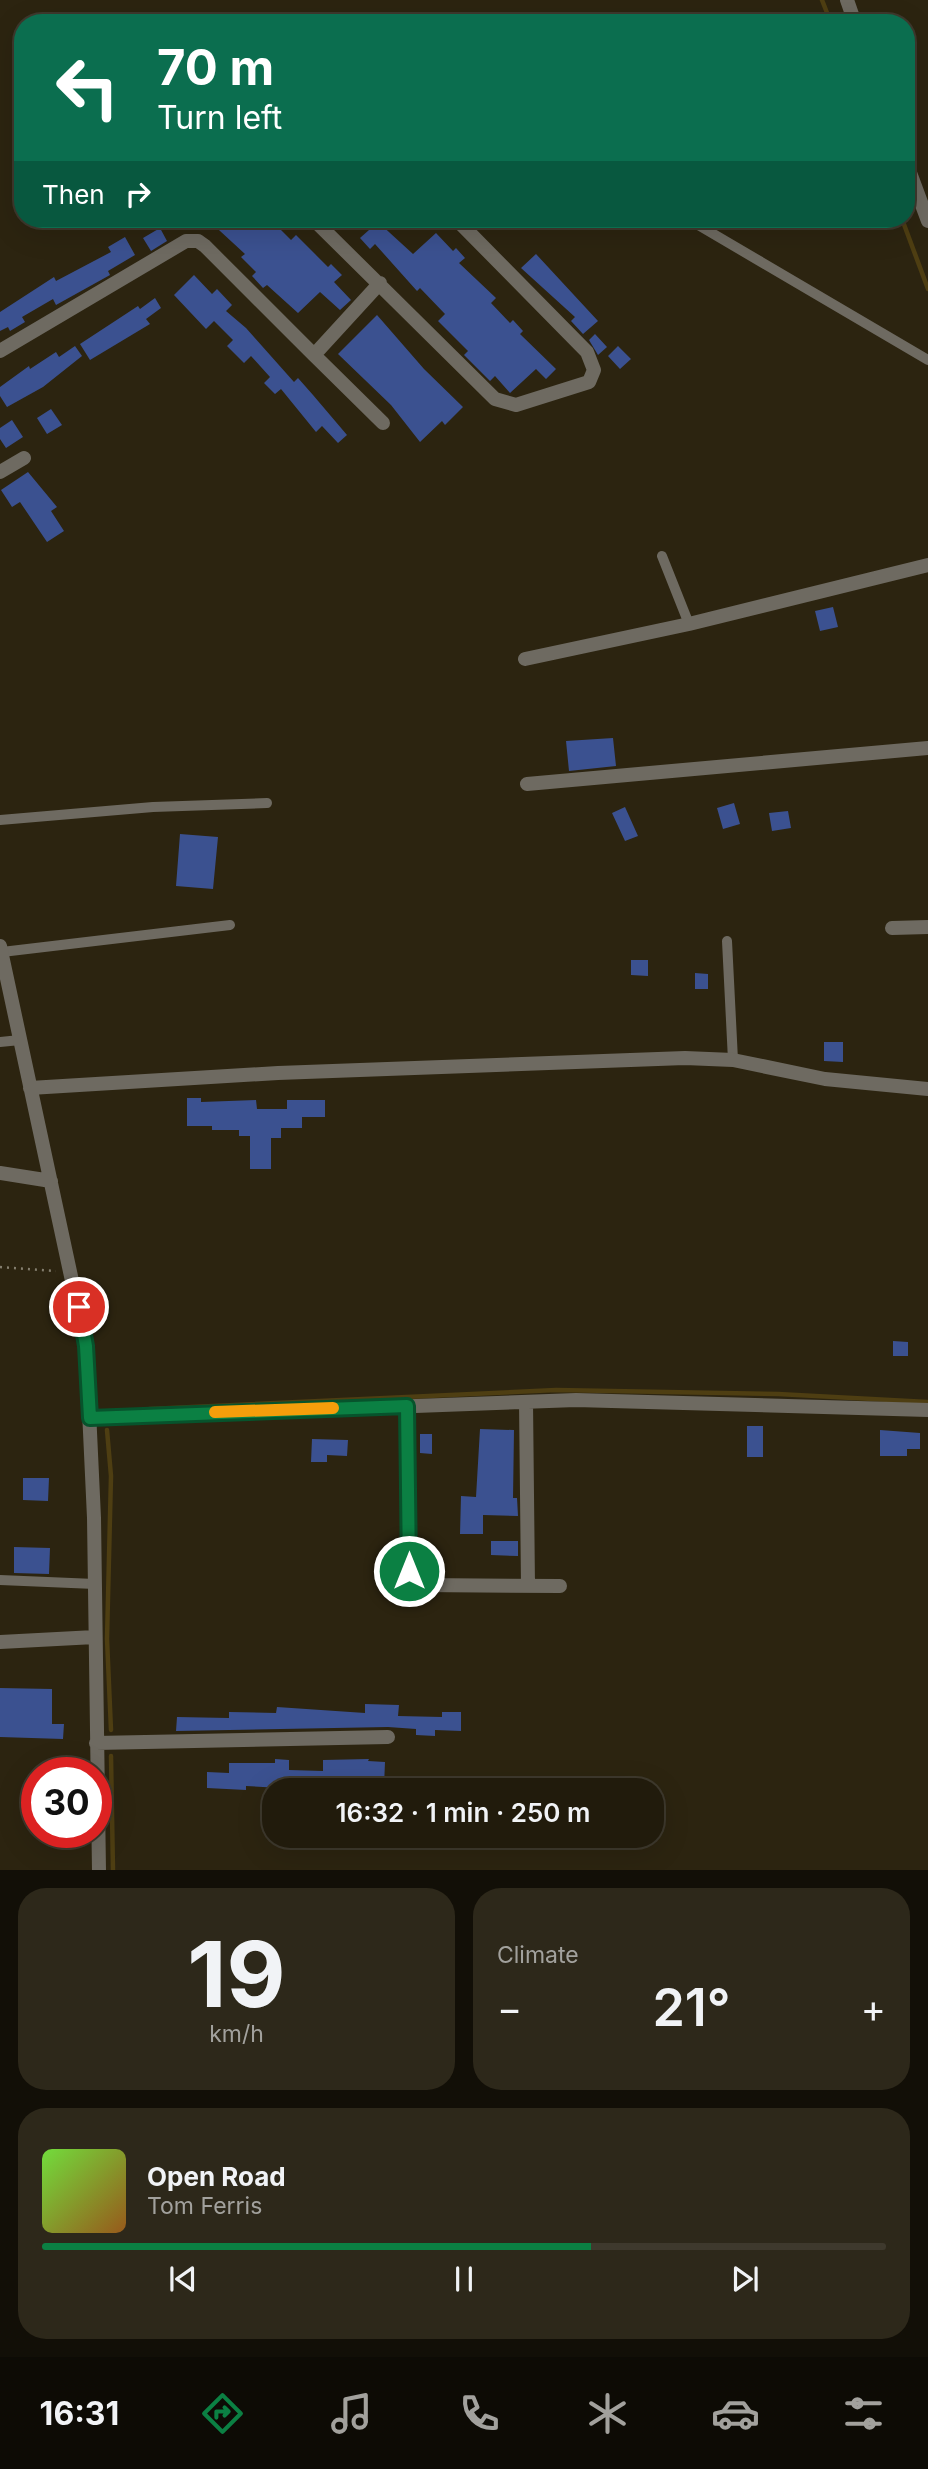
<!DOCTYPE html>
<html lang="en">
<head>
<meta charset="utf-8">
<style>
	body { margin:0; font-family:Inter,sans-serif; background:#2d281a; color:#f1f3f6; height:100vh; display:flex; flex-direction:column; font-size:26px; white-space:nowrap }
	* { box-sizing:border-box; margin:0 }
	p { font-size:23px; color:#a2a19d }
	.icon { flex:none; width:38px; height:38px; fill:none; stroke:currentColor; stroke-width:2; stroke-linecap:round; stroke-linejoin:round }
	.map { position:relative; height:1870px; overflow:hidden }
	.drawer { display:flex; flex-direction:column; gap:18px; padding:18px; background:#120f07; flex:1 }
	.drawer>* { flex:none }
	.top-card { position:absolute; left:14px; top:14px; width:901px; height:214px; border-radius:28px; box-shadow:0 7px 28px #0002,0 0 0 2px #3e392d; background:#0b6e4f; color:#fff; overflow:hidden }
	.speed { position:absolute; left:21px; top:1757px; display:flex; gap:14px; font-size:35px; font-weight:700; text-align:center }
	.speed>* { display:grid; place-content:center; width:91px; height:91px; border-radius:50%; background:#211b0c; box-shadow:0 7px 28px #0002,0 0 0 2px #3e392d; line-height:1 }
	.speed .limit { border:10px solid #d22; background:#fff; color:#111 }
	.pin { position:absolute; display:grid; place-items:center; width:60px; height:60px; color:#fff; margin:-30px; border:4px solid #fff; border-radius:50%; box-shadow:0 2px 7px #0007 }
	.me { position:absolute; width:77px; margin:-38px; rotate:0deg; stroke-linejoin:round; filter:drop-shadow(0 0 5px #0008) }
	.turn { display:flex; align-items:center; gap:24px; height:147px; padding:0 28px; font-size:32px }
	.turn .icon { width:91px; height:91px; stroke-width:2.5 }
	.turn b { display:block; font-size:49px; line-height:60px }
	.then { display:flex; align-items:center; height:66px; padding:0 28px; background:#0003; gap:14px; font-size:26px }
	.big { font-size:52px; font-weight:600; line-height:1.1 }
	.drawer .tile { flex:1; display:flex; flex-direction:column; justify-content:center; gap:10px; min-width:0; padding:0 24px; border-radius:28px; background:#2d281a }
	.drawer .dial { align-items:center; gap:0 }
	.dial b { font-size:91px; line-height:1 }
	.song { display:flex; align-items:center; gap:21px }
	.cover { width:84px; height:84px; border-radius:10px; background:linear-gradient(135deg,hsl(100 70% 55%),hsl(30 70% 35%)) }
	.played { height:7px; border-radius:4px; background:linear-gradient(90deg,#0b8043 65%,#3e392d 65%) }
	.keys { display:flex; justify-content:space-around; direction:ltr }
	.heat { display:flex; justify-content:space-between; align-items:center; font-size:38px; direction:ltr }
	.drawer .tiles { flex:1; display:grid; gap:18px; grid-template-columns:1fr 1fr }
	.tile:last-child { grid-column:span 2 }
	.trip { position:absolute; left:262px; top:1778px; width:402px; height:70px; border-radius:28px; background:#211b0c; box-shadow:0 7px 28px #0002,0 0 0 2px #3e392d; font-weight:600; line-height:70px; text-align:center }
	.dock { display:flex; height:112px; justify-content:space-around; align-items:center; background:#0d0b05; color:#a2a19d }
	.dock .icon { width:49px; height:49px }
	.dock .on { color:#0b8043 }
	.dock b { font-size:32px; color:#f1f3f6 }
	.map>svg:first-child { display:block }
	.lines { fill:none; stroke-linecap:round; stroke-linejoin:round }
	.stream { stroke:#4e3e12; stroke-width:4.5 }
	.building { fill:#3b5190 }
	.path { stroke:#847e6e; stroke-width:2.5; stroke-dasharray:2 5; stroke-linecap:butt }
	.service { stroke:#6e6a61; stroke-width:10 }
	.minor { stroke:#6e6a61; stroke-width:14 }
	.tertiary { stroke:#6e6a61; stroke-width:14 }
	.route-casing { stroke:#07532c; stroke-width:18 }
	.route { stroke:#0b8043; stroke-width:12 }
	.slow { stroke:#f59e0b; stroke-width:12 }
</style>
</head>
<body>
<div class="map">
<svg width="928" height="1871" viewBox="0 0 928 1871">
	<rect width="100%" height="100%" fill="#2c2410"/>
	<g class="lines">
		<!-- stream -->
		<path class="stream" d="M822,0L831,23
			M902,219L928,289
			M149,1409L556,1390L778,1394L928,1402
			M107,1430L111,1476L107,1639L111,1730
			M111,1756L113,1871"/>
	</g>
	<!-- building -->
	<path class="building" d="M207,219H270L291,240L296,235L328,267L331,264L342,275L334,282L351,300L340,310L320,292L298,313L267,285L263,288L252,276L256,272L241,257L245,254Z
		M378,222L413,254L436,233L453,251L456,248L465,258L459,263L496,298L491,303L510,323L513,320L523,331L520,334L556,369L546,379L536,369L510,393L495,376L490,381L464,355L468,351L438,321L445,314L420,288L417,291L375,244L370,249L360,238Z
		M160,228L167,241L151,251L143,238Z
		M125,237L135,255L108,271L110,275L56,305L53,299L22,317L25,322L10,331L8,327L0,331V312L54,277L56,281L111,252L108,247Z
		M536,254L598,321L583,334L571,321L575,317L521,268Z
		M194,275L212,294L217,289L232,305L226,311L246,328L294,382L298,378L313,395L347,435L338,443L322,426L316,432L281,389L275,394L264,383L270,377L251,356L244,363L227,346L233,340L214,321L206,329L174,295Z
		M155,298L161,308L146,319L150,324L90,360L80,344L138,306L140,309Z
		M377,315L424,369L463,407L445,425L442,421L420,442L391,405L338,354Z
		M595,334L607,347L598,355L589,340Z
		M75,346L82,356L43,387L7,407L0,396V387L29,366L30,369L56,352L59,357Z
		M618,346L631,359L620,369L608,356Z
		M51,409L62,425L47,434L37,418Z
		M12,420L23,437L6,448L0,439V428Z
		M28,472L57,507L51,511L64,531L47,542L20,502L12,507L1,490Z
		M833,607L838,627L820,631L815,611Z
		M613,738L616,766L569,771L566,741Z
		M734,803L740,824L723,829L717,808Z
		M625,807L638,836L625,841L612,813Z
		M788,811L791,828L772,831L769,813Z
		M180,834L218,837L213,889L176,886Z
		M631,960H648V976L631,975Z
		M695,973L708,974V989H695Z
		M824,1042H843V1062L824,1061Z
		M187,1098H201V1102L256,1100L257,1109H287V1100H325V1117H302V1128H281V1138H271V1169H250V1136H239V1130H212V1126H187Z
		M893,1341L908,1342V1356H893Z
		M747,1426H763V1457H747Z
		M480,1429L514,1430L513,1498H517L518,1516L483,1515V1534H460L461,1496L476,1497Z
		M880,1430L920,1433V1449H907V1456H880Z
		M420,1434H432V1454L420,1453Z
		M312,1439L348,1440L347,1456L327,1455V1462H311Z
		M23,1478H49L48,1501L23,1500Z
		M491,1541H518V1556L491,1555Z
		M14,1547L50,1548L49,1574L14,1573Z
		M0,1688L52,1689V1724H64L63,1739L0,1737Z
		M365,1704L399,1705L398,1716L442,1717V1712H461V1731L435,1730V1736L416,1735V1729L388,1727L176,1731L177,1717L229,1718V1712L276,1713L277,1707L365,1713Z
		M275,1759L289,1760V1770L323,1771V1760L369,1759L368,1761L385,1762L384,1787L342,1786V1790H317L246,1786V1790L207,1788V1772L229,1773V1763H275Z"/>
	<g class="lines">
		<!-- path -->
		<path class="path" d="M0,1267L56,1271"/>
		<!-- service -->
		<path class="service" d="M688,219L928,360
			M662,556L689,624
			M0,820L153,807L267,803
			M727,941L733,1060
			M2,952L230,925
			M0,1042L20,1040
			M0,1580L95,1584"/>
		<!-- minor -->
		<path class="minor" d="M313,219L495,399L516,405L589,382L594,370L587,352L456,219
			M0,351L186,241H198L205,246L314,355L380,283
			M314,355L383,423
			M0,472L24,458
			M525,659L689,624L928,565
			M527,784L928,748
			M892,928L928,927
			M0,946L86,1346L94,1518L99,1871
			M30,1088L278,1073L685,1058L733,1060L825,1079L928,1089
			M0,1173L51,1181
			M526,1402L528,1586
			M407,1406L411,1581L421,1585L560,1586
			M91,1418L576,1400L928,1410
			M0,1642L95,1637
			M96,1743L388,1737"/>
		<!-- tertiary -->
		<path class="tertiary" d="M847,0L855,23
			M906,162L928,221"/>
	</g>
	<g class="lines">
		<defs>
			<path id="route" d="M79,1307L86,1346L90,1418L407,1406L409,1571"/>
		</defs>
		<!-- route casing -->
		<use href="#route" class="route-casing"/>
		<!-- route -->
		<use href="#route" class="route"/>
		<!-- slow -->
		<path class="slow" d="M215,1412L333,1408"/>
	</g>
</svg>
<div class="speed"><div class="limit">30</div></div>
<div class="pin" style="left:79px;top:1307px;background:#d93025"><svg class="icon" aria-label="arrive" viewBox="0 0 24 24"><path d="M6 21V4h12l-3 4 3 4H6"/></svg></div>
<svg class="me" style="left:409px;top:1571px" viewBox="-20 -20 40 40"><circle r="17" fill="#0b8043" stroke="#fff" stroke-width="3"/><path d="M0-11L8 9 0 5-8 9z" fill="#fff"/></svg>
<div class="trip">16:32 · 1 min · 250 m</div>
<div class="top-card">
<div class="turn"><svg class="icon" aria-label="left" viewBox="0 0 24 24"><path d="M17 20v-9H6M10 6l-5 5 5 5"/></svg><div><b>70 m</b>Turn left</div></div>
<div class="then">Then<svg class="icon" aria-label="right" viewBox="0 0 24 24"><path d="M7 20v-9h11M14 6l5 5-5 5"/></svg></div>
</div>
</div>
<section class="drawer">
<div class="tiles">
<div class="tile dial"><b>19</b><p>km/h</p></div>
<div class="tile"><p>Climate</p>
<div class="heat"><a>−</a><b class="big">21°</b><a>+</a></div>
</div>
<div class="tile">
<div class="song"><i class="cover"></i><div><b>Open Road</b><p>Tom Ferris</p></div></div>
<div class="played"></div>
<div class="keys"><svg class="icon" aria-label="previous" viewBox="0 0 24 24"><path d="M18 5L8 12l10 7zM5 5v14"/></svg><svg class="icon" aria-label="pause" viewBox="0 0 24 24"><path d="M8 5v14M16 5v14"/></svg><svg class="icon" aria-label="next" viewBox="0 0 24 24"><path d="M6 5l10 7-10 7zM19 5v14"/></svg></div>
</div>
</div>
</section>
<nav class="dock">
<b>16:31</b>
<svg class="icon on" aria-label="directions" viewBox="0 0 24 24"><path d="M12 3l9 9-9 9-9-9zM9 14v-3h6M13 9l2 2-2 2"/></svg>
<svg class="icon" aria-label="music" viewBox="0 0 24 24"><path d="M9 18V5l10-2v13"/><circle cx="6" cy="18" r="3"/><circle cx="16" cy="16" r="3"/></svg>
<svg class="icon" aria-label="phone" viewBox="0 0 24 24"><path d="M5 4h4l2 5-3 2q2 4 5 5l2-3 5 2v4C11 20 4 13 5 4z"/></svg>
<svg class="icon" aria-label="climate" viewBox="0 0 24 24"><path d="M12 3v18M4 7l16 10M4 17L20 7"/></svg>
<svg class="icon" aria-label="car" viewBox="0 0 24 24"><path d="M5 17H2v-5l4-1 3-4h7l3 4 3 1v5h-3M9 17h6M6 11h13"/><circle cx="7" cy="17" r="2"/><circle cx="17" cy="17" r="2"/></svg>
<svg class="icon" aria-label="filters" viewBox="0 0 24 24"><path d="M4 7h16M4 17h16"/><circle cx="9" cy="7" r="2"/><circle cx="15" cy="17" r="2"/></svg>
</nav>
</body>
</html>
